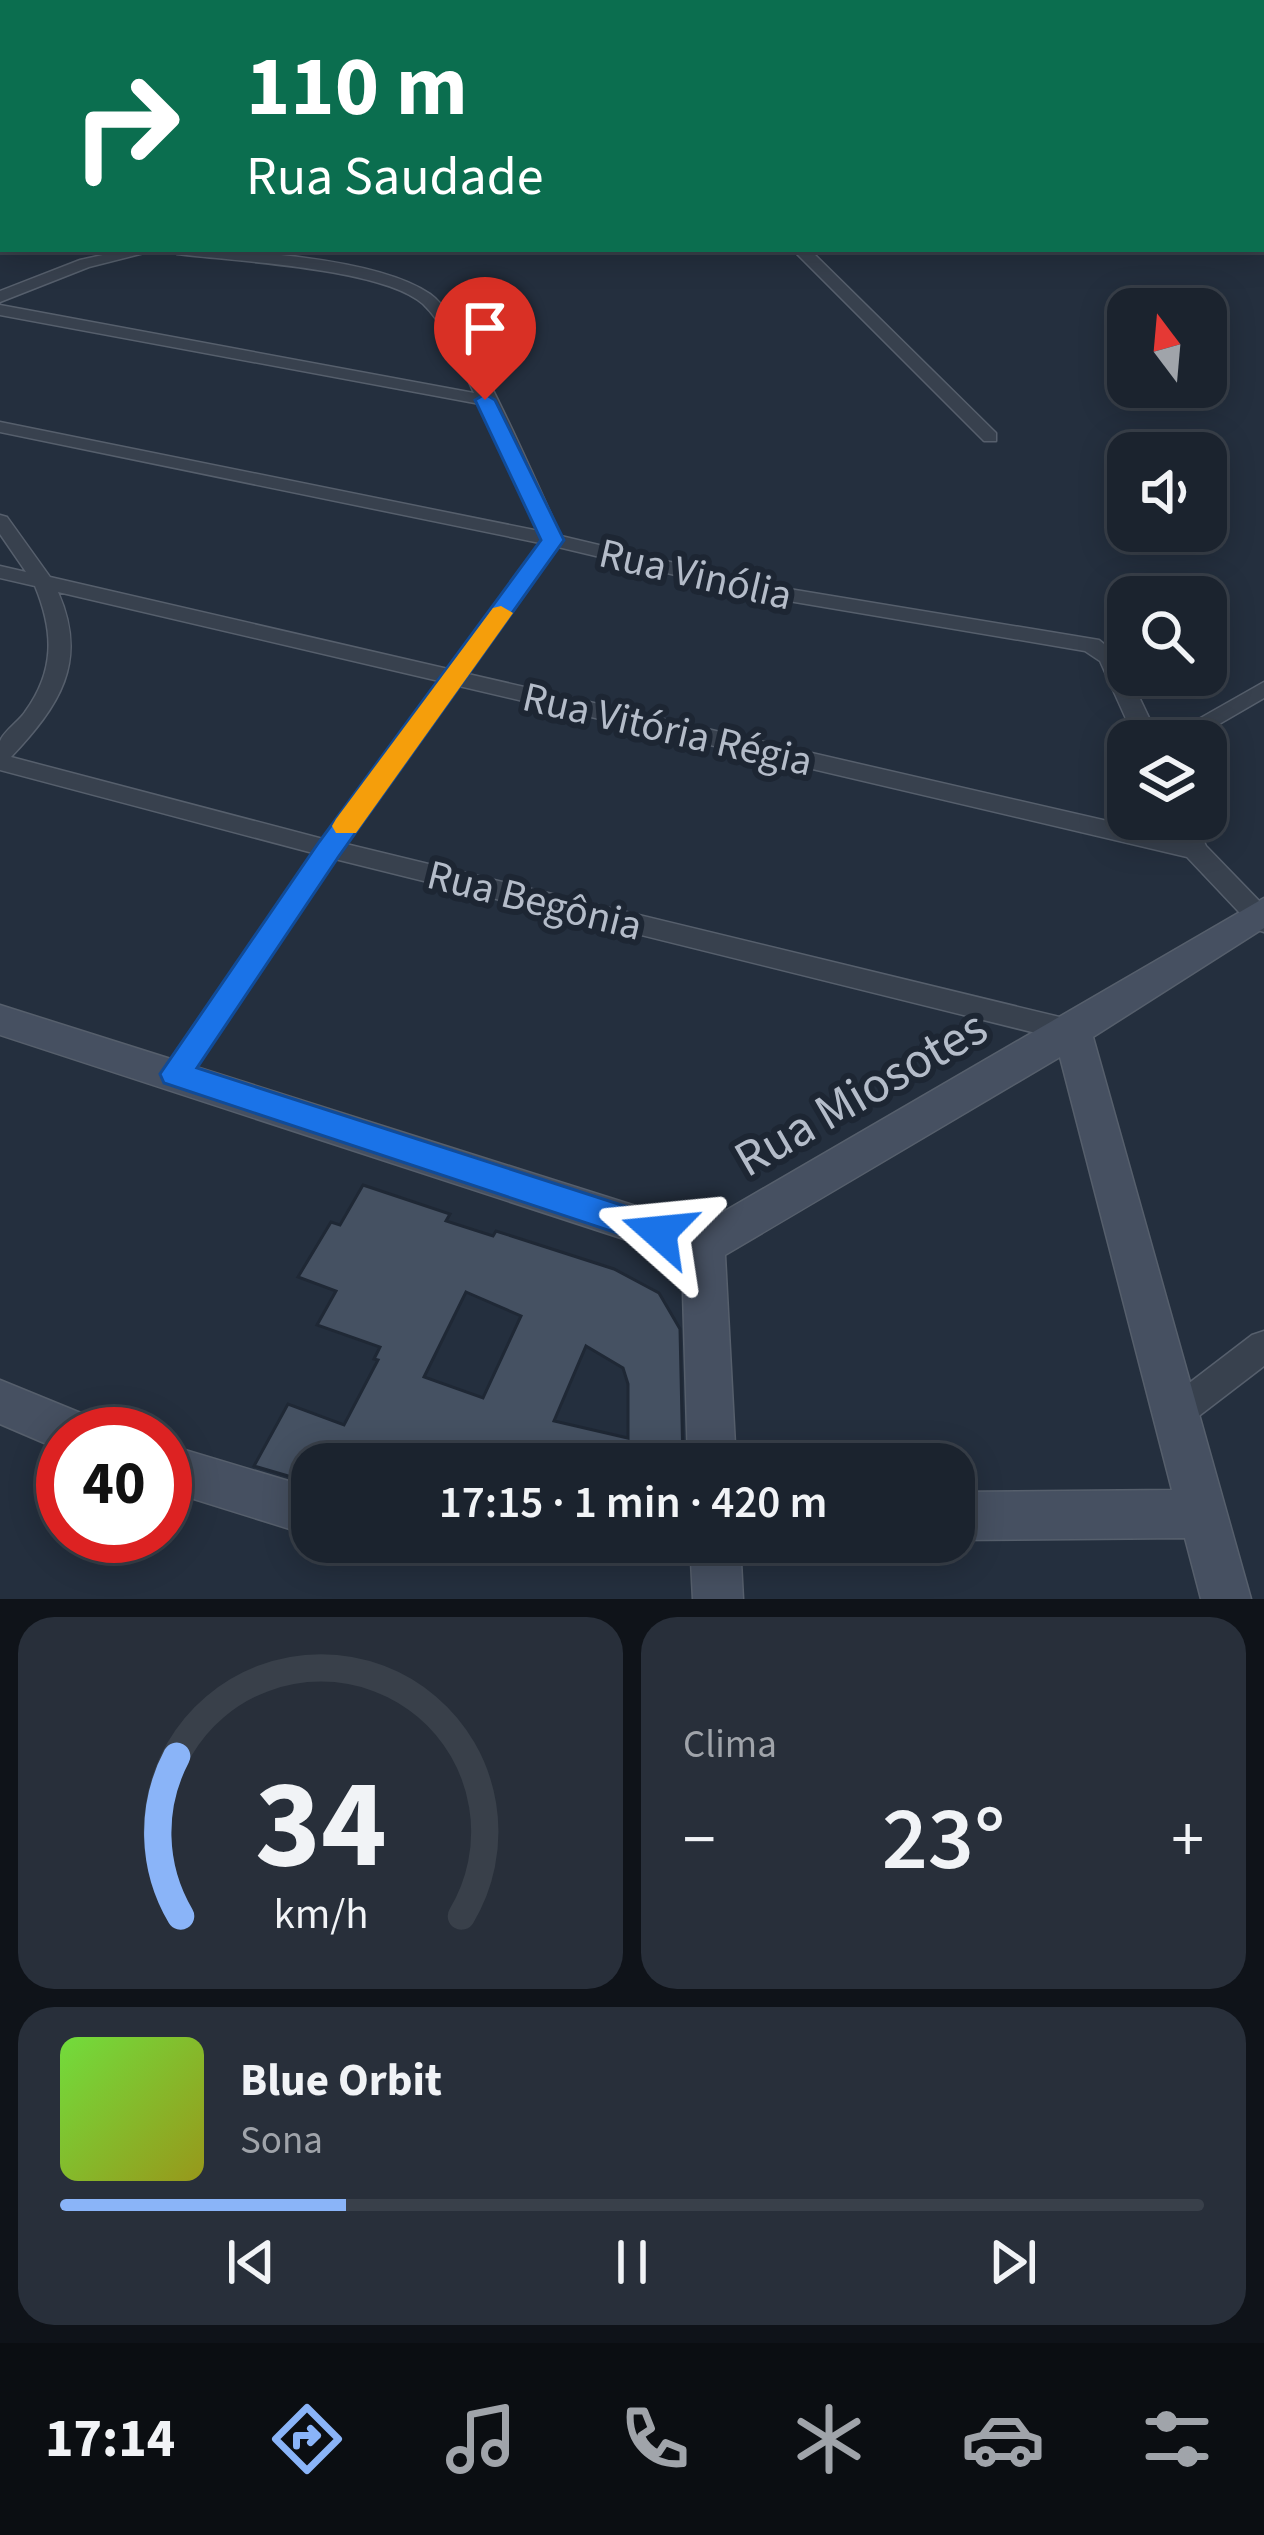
<!DOCTYPE html>
<html lang="pt">
<head>
<meta charset="utf-8">
<style>
	body { margin:0; font-family:"Source Sans 3",sans-serif; background:#282f3a; color:#f1f3f6; height:100vh; display:flex; flex-direction:column; font-size:45px; white-space:nowrap }
	* { box-sizing:border-box; margin:0 }
	p { font-size:39px; color:#a0a4aa }
	.icon { flex:none; width:66px; height:66px; fill:none; stroke:currentColor; stroke-width:2; stroke-linecap:round; stroke-linejoin:round }
	.map { position:relative; height:1599px; overflow:hidden }
	.side { display:flex; flex-direction:column; gap:18px; padding:18px; background:#0f1319; flex:1 }
	.side>* { flex:none }
	.guide { position:absolute; left:0px; top:0px; width:1266px; height:252px; box-shadow:0 6px 30px #0003,0 0 0 3px #39404a; background:#0b6e4f; color:#fff; overflow:hidden }
	.needle { width:78px; rotate:344deg }
	.fabs { position:absolute; left:1107px; top:288px; display:grid; gap:24px }
	.fabs a { display:grid; place-items:center; width:120px; height:120px; border-radius:24px; background:#1b232e; box-shadow:0 6px 30px #0003,0 0 0 3px #39404a; font-size:60px }
	.speed { position:absolute; left:36px; top:1407px; display:flex; gap:24px; font-size:60px; font-weight:700; text-align:center }
	.speed>* { display:grid; place-content:center; width:156px; height:156px; border-radius:50%; background:#1b232e; box-shadow:0 6px 30px #0003,0 0 0 3px #39404a; line-height:1 }
	.speed .limit { border:18px solid #d22; background:#fff; color:#111 }
	.pin { position:absolute; display:grid; place-items:center; width:102px; height:102px; color:#fff; margin:-123px -51px; border-radius:50% 50% 50% 0; rotate:-45deg; box-shadow:0 0 12px #0007 }
	.pin .icon { rotate:45deg }
	.me { position:absolute; width:132px; margin:-66px; rotate:288deg; stroke-linejoin:round; filter:drop-shadow(0 0 9px #0008) }
	.turn { display:flex; align-items:center; gap:42px; height:252px; padding:0 48px; font-size:54px }
	.turn .icon { width:156px; height:156px; stroke-width:2.5 }
	.turn b { display:block; font-size:84px; line-height:102px }
	.big { font-size:90px; font-weight:600; line-height:1.1 }
	.side .widget { flex:1; display:flex; flex-direction:column; justify-content:center; gap:18px; min-width:0; padding:0 42px; border-radius:36px; background:#282f3a }
	.side .dial { align-items:center; gap:0 }
	.dial svg { height:312px; overflow:visible; fill:none; stroke:#39404a; stroke-width:7; stroke-linecap:round; text-anchor:middle }
	.dial text { fill:#f1f3f6; stroke:none }
	.song { display:flex; align-items:center; gap:36px }
	.cover { width:144px; height:144px; border-radius:18px; background:linear-gradient(135deg,hsl(100 70% 55%),hsl(60 70% 35%)) }
	.played { height:12px; border-radius:6px; background:linear-gradient(90deg,#8ab4f8 25%,#39404a 25%) }
	.keys { display:flex; justify-content:space-around; direction:ltr }
	.heat { display:flex; justify-content:space-between; align-items:center; font-size:66px; direction:ltr }
	.side .tiles { flex:1; display:grid; gap:18px; grid-template-columns:1fr 1fr }
	.widget:last-child { grid-column:span 2 }
	.trip { position:absolute; left:291px; top:1443px; width:684px; height:120px; border-radius:36px; background:#1b232e; box-shadow:0 6px 30px #0003,0 0 0 3px #39404a; font-weight:600; line-height:120px; text-align:center }
	.tab-bar { display:flex; height:192px; justify-content:space-around; align-items:center; background:#0b0e12; color:#a0a4aa }
	.tab-bar .icon { width:84px; height:84px }
	.tab-bar .current { color:#8ab4f8 }
	.tab-bar b { font-size:54px; color:#f1f3f6 }
	.map>svg:first-child { display:block }
	.building { fill:#455162; stroke:#1f2835; stroke-width:3; fill-rule:evenodd }
	.lines { fill:none; stroke-linecap:round; stroke-linejoin:round }
	.street-casing { stroke:#565f6c; stroke-width:3 }
	.secondary-casing { stroke:#565f6c; stroke-width:3 }
	.street { fill:#38414e; fill-rule:evenodd }
	.secondary { fill:#465061; fill-rule:evenodd }
	.route { fill:#1a73e8; stroke:#114b97; stroke-width:3 }
	.slow { fill:#f59e0b }
	.labels { text-anchor:middle; stroke-width:12; stroke-linejoin:round; paint-order:stroke }
	.street-label { font-size:42px; fill:#b4bcc9; stroke:#1d2633 }
	.near-street-label { font-size:51px; fill:#b4bcc9; stroke:#1d2633 }
</style>
</head>
<body>
<div class="map">
<svg width="1264" height="1599" viewBox="0 0 1264 1599">
	<rect width="100%" height="100%" fill="#242f3e"/>
	<!-- building -->
	<path class="building" d="M363,1185L450,1214L446,1221L493,1236L496,1231L614,1269L659,1293L680,1329L683,1464H312V1483L254,1466L288,1404L344,1425L378,1360L374,1359L380,1347L317,1325L336,1291L298,1277L331,1222L340,1225ZM466,1292L521,1316L483,1398L424,1377ZM586,1346L623,1368L628,1384V1438L554,1421Z"/>
	<g class="lines">
		<defs>
			<path id="street" d="M0,0H44L48,3L0,4Z
				M1263,60H1264V68H1263Z
				M0,120H3V128H0Z
				M1263,187H1264V198H1263Z
				M130,249H160L89,267L0,302V291L80,260Z
				M169,249C234,249 377,257 430,294C469,321 537,486 561,536L771,586L1099,640L1120,657L1160,741H1136L1100,661L1085,651L771,598L558,547L468,674L1177,837L1170,819H1194L1206,846L1264,906V932L1255,929L1187,857L459,686L346,844L1072,1020L1082,1023L1086,1031L1082,1039L1072,1042L335,859L186,1082L176,1085L166,1082L162,1074L166,1066L313,853L0,770C0,762 0,748 0,741C4,731 19,721 25,712C55,671 54,632 35,586L0,578V566L26,572L0,534V515L7,517L50,577L448,669L540,543L0,432V422L539,531L480,404L0,315V305L474,393C460,363 447,327 423,304C383,268 233,261 177,254ZM58,592L439,681L323,839L11,757C59,706 89,662 58,592Z
				M792,249H809L996,433V441H984Z
				M1264,682V698L1190,741H1160Z
				M1264,1331V1366L1191,1422L1179,1427L1167,1422L1162,1411L1167,1400L1252,1335Z"/>
			<path id="secondary" d="M1264,898V928L1093,1037L1251,1599H1201L1185,1538L954,1540V1492L1172,1490L1060,1057L725,1255L736,1464H688L682,1258L0,1035V1005L699,1226Z
				M0,1380L93,1418L99,1434H63V1451L0,1424Z
				M165,1444L312,1488V1536L165,1490Z
				M690,1542H740L743,1599H693Z"/>
		</defs>
		<!-- street casing -->
		<use href="#street" class="street-casing"/>
		<!-- secondary casing -->
		<use href="#secondary" class="secondary-casing"/>
		<!-- street -->
		<use href="#street" class="street"/>
		<!-- secondary -->
		<use href="#secondary" class="secondary"/>
	</g>
	<!-- route -->
	<path class="route" d="M485,394L495,400L564,540L339,856L197,1068L671,1221L677,1232L671,1243L659,1247L164,1083L160,1074L319,842L541,540L475,400Z"/>
	<!-- slow -->
	<path class="slow" d="M501,606L513,613L356,833H336L332,826L336,819L493,608Z"/>
	<g class="labels">
		<!-- street labels -->
		<g class="street-label">
			<text transform="translate(696 573) rotate(13)" y="15">Rua Vinólia</text>
			<text transform="translate(668 728) rotate(13)" y="15">Rua Vitória Régia</text>
			<text transform="translate(535 899) rotate(14)" y="15">Rua Begônia</text>
		</g>
		<!-- near-street labels -->
		<g class="near-street-label">
			<text transform="translate(860 1092) rotate(-30)" y="18">Rua Miosotes</text>
		</g>
	</g>
</svg>
<div class="fabs">
<a><svg class="needle" viewBox="-14 -14 28 28"><path d="M0-13l5 13h-10z" fill="#e53935"/><path d="M0 13l5-13h-10z" fill="#a0a4aa"/></svg></a>
<a><svg class="icon" aria-label="sound" viewBox="0 0 24 24"><path d="M4 9h4l5-4v14l-5-4H4zM17 9q2 3 0 6"/></svg></a>
<a><svg class="icon" aria-label="search" viewBox="0 0 24 24"><circle cx="10" cy="10" r="6"/><path d="M15 15l6 6"/></svg></a>
<a><svg class="icon" aria-label="layers" viewBox="0 0 24 24"><path d="M12 4l9 5-9 5-9-5zM3 14l9 5 9-5"/></svg></a>
</div>
<div class="speed"><div class="limit">40</div></div>
<div class="pin" style="left:485px;top:400px;background:#d93025"><svg class="icon" aria-label="arrive" viewBox="0 0 24 24"><path d="M6 21V4h12l-3 4 3 4H6"/></svg></div>
<svg class="me" style="left:659px;top:1232px" viewBox="-20 -20 40 40"><path d="M0-17L14 15 0 8-14 15z" fill="#1a73e8" stroke="#fff" stroke-width="4"/></svg>
<div class="trip">17:15 · 1 min · 420 m</div>
<div class="guide">
<div class="turn"><svg class="icon" aria-label="right" viewBox="0 0 24 24"><path d="M7 20v-9h11M14 6l5 5-5 5"/></svg><div><b>110 m</b>Rua Saudade</div></div>
</div>
</div>
<section class="side">
<div class="tiles">
<div class="widget dial"><svg viewBox="0 0 100 80">
<path d="M14 69A42 42 0 1 1 86 69"/>
<path d="M14 69A42 42 0 0 1 13 28" stroke="#8ab4f8"/>
<text x="50" y="56" font-size="32" font-weight="700">34</text>
<text x="50" y="72" font-size="11">km/h</text>
</svg></div>
<div class="widget"><p>Clima</p>
<div class="heat"><a>−</a><b class="big">23°</b><a>+</a></div>
</div>
<div class="widget">
<div class="song"><i class="cover"></i><div><b>Blue Orbit</b><p>Sona</p></div></div>
<div class="played"></div>
<div class="keys"><svg class="icon" aria-label="previous" viewBox="0 0 24 24"><path d="M18 5L8 12l10 7zM5 5v14"/></svg><svg class="icon" aria-label="pause" viewBox="0 0 24 24"><path d="M8 5v14M16 5v14"/></svg><svg class="icon" aria-label="next" viewBox="0 0 24 24"><path d="M6 5l10 7-10 7zM19 5v14"/></svg></div>
</div>
</div>
</section>
<nav class="tab-bar">
<b>17:14</b>
<svg class="icon current" aria-label="directions" viewBox="0 0 24 24"><path d="M12 3l9 9-9 9-9-9zM9 14v-3h6M13 9l2 2-2 2"/></svg>
<svg class="icon" aria-label="music" viewBox="0 0 24 24"><path d="M9 18V5l10-2v13"/><circle cx="6" cy="18" r="3"/><circle cx="16" cy="16" r="3"/></svg>
<svg class="icon" aria-label="phone" viewBox="0 0 24 24"><path d="M5 4h4l2 5-3 2q2 4 5 5l2-3 5 2v4C11 20 4 13 5 4z"/></svg>
<svg class="icon" aria-label="climate" viewBox="0 0 24 24"><path d="M12 3v18M4 7l16 10M4 17L20 7"/></svg>
<svg class="icon" aria-label="car" viewBox="0 0 24 24"><path d="M5 17H2v-5l4-1 3-4h7l3 4 3 1v5h-3M9 17h6M6 11h13"/><circle cx="7" cy="17" r="2"/><circle cx="17" cy="17" r="2"/></svg>
<svg class="icon" aria-label="filters" viewBox="0 0 24 24"><path d="M4 7h16M4 17h16"/><circle cx="9" cy="7" r="2"/><circle cx="15" cy="17" r="2"/></svg>
</nav>
</body>
</html>
